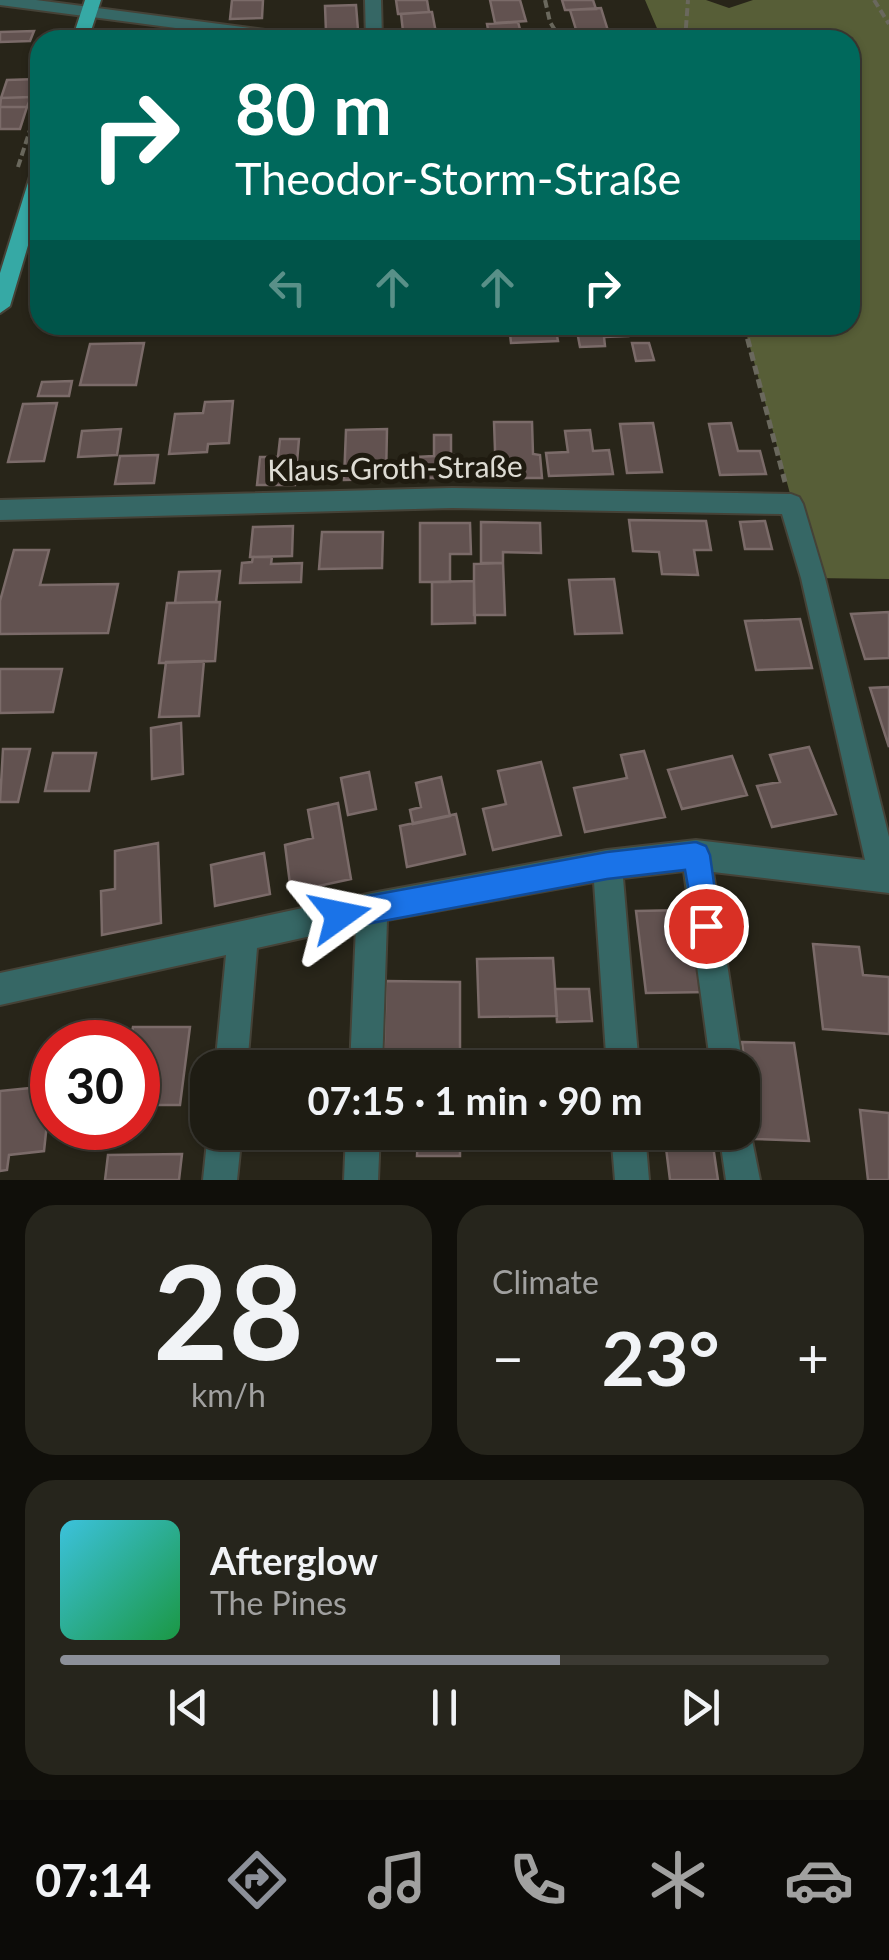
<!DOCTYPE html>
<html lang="en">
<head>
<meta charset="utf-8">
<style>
	body { margin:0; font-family:Lato,sans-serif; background:#26251c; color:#f1f3f6; height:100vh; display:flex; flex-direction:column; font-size:38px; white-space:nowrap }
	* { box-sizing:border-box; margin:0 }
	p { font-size:32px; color:#a1a1a0 }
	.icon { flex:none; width:55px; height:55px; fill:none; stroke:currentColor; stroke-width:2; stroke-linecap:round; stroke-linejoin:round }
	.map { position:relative; height:1180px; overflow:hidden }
	.drawer { display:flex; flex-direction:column; gap:25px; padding:25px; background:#100f0a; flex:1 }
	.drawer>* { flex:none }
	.top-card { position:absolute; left:30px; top:30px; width:830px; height:305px; border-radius:30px; box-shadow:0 2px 8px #0004,0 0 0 2px #3c3a33; background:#00695c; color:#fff; overflow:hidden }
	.speed { position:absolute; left:30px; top:1020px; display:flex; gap:20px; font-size:50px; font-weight:700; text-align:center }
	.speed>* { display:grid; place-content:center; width:130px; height:130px; border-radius:50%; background:#1e1c13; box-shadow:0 2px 8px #0004,0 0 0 2px #3c3a33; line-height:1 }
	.speed .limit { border:15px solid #d22; background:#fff; color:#111 }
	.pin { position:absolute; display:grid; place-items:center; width:85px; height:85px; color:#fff; margin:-42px; border:5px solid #fff; border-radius:50%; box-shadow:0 2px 10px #0007 }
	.me { position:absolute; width:110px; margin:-55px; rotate:78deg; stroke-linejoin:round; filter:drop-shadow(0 0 8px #0008) }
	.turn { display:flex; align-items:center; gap:35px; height:210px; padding:0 40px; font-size:45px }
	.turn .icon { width:130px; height:130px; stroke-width:2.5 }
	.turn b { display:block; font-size:70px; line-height:85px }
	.lanes { display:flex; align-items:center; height:95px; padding:0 40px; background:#0003; justify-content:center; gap:50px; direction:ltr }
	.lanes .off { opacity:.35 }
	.big { font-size:75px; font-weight:700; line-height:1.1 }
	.drawer .card { flex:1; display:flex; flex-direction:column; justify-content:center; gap:15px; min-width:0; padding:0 35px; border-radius:30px; background:#26251c }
	.drawer .dial { align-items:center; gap:0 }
	.dial b { font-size:130px; line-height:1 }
	.song { display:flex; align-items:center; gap:30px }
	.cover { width:120px; height:120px; border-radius:15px; background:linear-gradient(135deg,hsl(190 70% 55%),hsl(140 70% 35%)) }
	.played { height:10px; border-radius:5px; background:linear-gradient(90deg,#8c9099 65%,#3c3a33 65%) }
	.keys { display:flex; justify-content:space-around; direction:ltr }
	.heat { display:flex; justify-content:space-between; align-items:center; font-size:55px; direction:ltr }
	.drawer .tiles { flex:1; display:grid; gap:25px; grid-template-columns:1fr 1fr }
	.card:last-child { grid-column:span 2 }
	.trip { position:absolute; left:190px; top:1050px; width:570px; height:100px; border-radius:30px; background:#1e1c13; box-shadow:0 2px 8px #0004,0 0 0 2px #3c3a33; font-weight:700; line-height:100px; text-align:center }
	.dock { display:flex; height:160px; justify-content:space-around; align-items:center; background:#0c0b08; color:#a1a1a0 }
	.dock .icon { width:70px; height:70px }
	.dock .on { color:#8c9099 }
	.dock b { font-size:45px; color:#f1f3f6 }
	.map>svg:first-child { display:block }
	.forest { fill:#575e37 }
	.building { fill:#625250; stroke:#7b6b69; stroke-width:2.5 }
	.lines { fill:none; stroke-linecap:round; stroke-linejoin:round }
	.minor-casing { stroke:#454237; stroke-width:4 }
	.major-casing { stroke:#454237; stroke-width:4 }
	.path-far1 { stroke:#6a685d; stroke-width:4; stroke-dasharray:8 4; stroke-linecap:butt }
	.path { stroke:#6a685d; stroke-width:5; stroke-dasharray:9 5; stroke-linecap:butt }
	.minor { fill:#366765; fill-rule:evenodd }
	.major { fill:#36a9a5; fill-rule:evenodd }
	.route { fill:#1a73e8; stroke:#114b97; stroke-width:2.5 }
	.labels { text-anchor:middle; stroke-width:10; stroke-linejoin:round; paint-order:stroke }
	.street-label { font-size:30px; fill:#dddbd3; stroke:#1f1b10 }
</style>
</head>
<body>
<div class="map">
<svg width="889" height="1180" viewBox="0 0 889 1180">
	<rect width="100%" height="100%" fill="#282519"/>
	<!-- forest -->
	<path class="forest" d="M645,0H706L729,8L753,0H889V579L813,578L744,325H850V40H662Z"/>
	<!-- building -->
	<path class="building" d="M232,0H263L262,18L230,19Z
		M396,0H427L429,12L398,14Z
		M490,0H520L526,21L495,23Z
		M562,0H593L596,9L565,10Z
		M356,5L358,30L326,32L325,6Z
		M601,8L609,34L578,36L570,10Z
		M429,12H432L437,38L404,40L401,14Z
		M518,22L523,40H490L487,24Z
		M34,31L30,41L0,42V32Z
		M37,79L31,97L1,98L7,80Z
		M31,97L27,107H0L1,98Z
		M0,107H27L20,129H0Z
		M509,325H555L558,341L511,343Z
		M625,325L628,336L604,337L605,346L580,347L576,326Z
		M144,343L136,385H80L90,344Z
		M632,343H649L654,360L636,361Z
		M72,381L69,396H38L42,382Z
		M233,401L229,443L208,444L207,452L169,454L175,414L203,413L205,402Z
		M57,403L44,461L8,462L23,404Z
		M494,422H532L533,454L540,455L542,478H496Z
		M653,423L662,472L627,473L620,424Z
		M731,423L738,451H760L766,474L720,475L709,424Z
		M121,429L117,455L78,457L82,431Z
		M387,429L386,479L344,480L346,430Z
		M590,430L593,451L609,450L613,474L549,476L546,453L568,452L565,431Z
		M434,435H451V455H460L461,478H416V457L434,456Z
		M280,439H299L295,485H257L260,457H278Z
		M158,455L154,483L115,484L120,456Z
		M629,520L706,521L711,550H694L698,575L662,574L659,552L633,551Z
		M765,521L772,549H745L740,522Z
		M481,522L540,523L541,553L503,552V563H481Z
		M420,523H470L471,554H450V582H420Z
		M293,526L292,556L250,557L253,527Z
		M322,532H383L382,568L319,569Z
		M14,550H49L40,585L118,584L108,633L0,634V601Z
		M253,557H272L271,564L302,563L301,582L240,583L242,563L252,562Z
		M503,563L505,615H474V564Z
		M220,571L216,602L175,603L179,572Z
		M614,579L622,633L575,634L569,580Z
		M474,581L475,623L432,624V582Z
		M220,602L215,661L159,663L167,603Z
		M889,612V658L865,659L851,614Z
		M800,619L812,668L756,670L745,621Z
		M204,661L199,716L159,717L166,662Z
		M0,669H62L53,712L0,713Z
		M889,687V747L870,688Z
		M181,723L183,774L152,779L151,728Z
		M809,747L836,814L772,827L757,786L780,782L770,755Z
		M3,749H30L18,802H0Z
		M644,751L665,817L585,832L574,788L627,778L621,755Z
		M53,753H96L89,791H45Z
		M732,756L747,795L682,809L668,770Z
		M541,762L561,835L493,850L483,809L506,804L498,771Z
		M369,772L376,809L348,815L341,778Z
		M441,777L450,816L413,824L410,810L421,807L416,783Z
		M338,803L351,879L291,892L285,845L313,838L308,810Z
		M456,814L465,854L407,867L400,826Z
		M158,843L161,923L102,935L101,891L115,889V851Z
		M264,853L270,894L215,906L211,865Z
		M686,910L689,938H700L708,992L646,993L636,911Z
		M813,944L859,947L863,975L889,977V1034L823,1029Z
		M553,958L557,1016L479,1017L477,959Z
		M386,981L460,982V1068H383Z
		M555,989H589L592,1021L557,1022Z
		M133,1027H190L180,1105H141L146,1071H138V1042H130Z
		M742,1042L794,1043L809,1141L754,1139Z
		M51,1086L44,1151L9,1155L7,1170L0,1171V1091Z
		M860,1110L889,1113V1180H868Z
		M418,1132H460V1156H417Z
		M525,1132H604L605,1149L526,1150Z
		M664,1132H711L718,1180H670Z
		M182,1154L179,1180H105L108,1155Z"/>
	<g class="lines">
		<defs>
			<path id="minor" d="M0,0H36L304,35L312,40H267L0,5Z
				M365,0H381L382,40H366Z
				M452,488L791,494L799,497L803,504L825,578L889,837V893L713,872L743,1068L742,1070L711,1068L684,871L623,878L639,1068H607L594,882L387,920L382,1068H350L356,926L257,948L247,1068H215L226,955L0,1005V973L372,893L607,850L696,840L865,860L801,578L782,514L452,508L0,520V500Z
				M742,1118L748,1120L760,1180H726L719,1132H742Z
				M208,1132H242L237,1180H203Z
				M346,1132H380L378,1180H344Z
				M611,1132H645L649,1180H615Z"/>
			<path id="major" d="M85,0H101L88,40H72Z
				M40,167V205L10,306L0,313V273L31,173Z"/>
		</defs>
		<!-- minor casing -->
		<use href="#minor" class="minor-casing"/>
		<!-- major casing -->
		<use href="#major" class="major-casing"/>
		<!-- path-far1 -->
		<path class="path-far1" d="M545,0L550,22L561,40
			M874,0L889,24
			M685,40L688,0
			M18,167L40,99"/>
		<!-- path -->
		<path class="path" d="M744,325L785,482"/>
		<!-- minor -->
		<use href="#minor" class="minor"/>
		<!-- major -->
		<use href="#major" class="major"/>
	</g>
	<!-- route -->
	<path class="route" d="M696,842L706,846L710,855L720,926L716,936L706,940L697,936L685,870L607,879L340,929L330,925L326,915L330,905L340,901L607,852Z"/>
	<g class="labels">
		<!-- street labels -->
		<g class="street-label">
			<text transform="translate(395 469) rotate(-1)" y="10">Klaus-Groth-Straße</text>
		</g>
	</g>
</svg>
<div class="speed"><div class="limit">30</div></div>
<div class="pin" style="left:706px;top:926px;background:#d93025"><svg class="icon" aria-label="arrive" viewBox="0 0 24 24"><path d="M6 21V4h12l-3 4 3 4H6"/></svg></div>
<svg class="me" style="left:340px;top:915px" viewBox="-20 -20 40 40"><path d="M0-17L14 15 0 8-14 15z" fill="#1a73e8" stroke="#fff" stroke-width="4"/></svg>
<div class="trip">07:15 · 1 min · 90 m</div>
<div class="top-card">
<div class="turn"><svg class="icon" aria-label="right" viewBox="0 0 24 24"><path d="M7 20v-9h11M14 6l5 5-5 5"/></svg><div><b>80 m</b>Theodor-Storm-Straße</div></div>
<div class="lanes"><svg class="icon off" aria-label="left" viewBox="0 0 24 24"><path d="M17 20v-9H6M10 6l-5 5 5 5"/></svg><svg class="icon off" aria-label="ahead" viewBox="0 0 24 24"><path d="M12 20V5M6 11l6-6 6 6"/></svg><svg class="icon off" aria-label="ahead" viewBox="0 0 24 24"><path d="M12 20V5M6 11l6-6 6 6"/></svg><svg class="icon" aria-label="right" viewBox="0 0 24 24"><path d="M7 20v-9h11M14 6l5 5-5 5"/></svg></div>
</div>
</div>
<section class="drawer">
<div class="tiles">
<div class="card dial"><b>28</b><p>km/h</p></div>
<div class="card"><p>Climate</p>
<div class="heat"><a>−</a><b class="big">23°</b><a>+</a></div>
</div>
<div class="card">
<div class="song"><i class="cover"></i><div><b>Afterglow</b><p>The Pines</p></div></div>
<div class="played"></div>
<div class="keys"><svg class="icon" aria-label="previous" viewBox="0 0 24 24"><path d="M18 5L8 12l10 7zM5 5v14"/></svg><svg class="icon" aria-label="pause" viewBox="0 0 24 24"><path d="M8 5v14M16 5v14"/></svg><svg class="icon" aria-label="next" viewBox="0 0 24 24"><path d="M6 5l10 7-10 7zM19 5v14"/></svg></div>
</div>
</div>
</section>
<nav class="dock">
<b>07:14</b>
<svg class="icon on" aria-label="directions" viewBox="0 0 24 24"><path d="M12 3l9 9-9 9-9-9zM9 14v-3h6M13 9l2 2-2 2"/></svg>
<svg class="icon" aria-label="music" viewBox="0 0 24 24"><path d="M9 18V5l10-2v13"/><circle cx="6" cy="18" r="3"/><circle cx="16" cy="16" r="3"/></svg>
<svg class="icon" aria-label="phone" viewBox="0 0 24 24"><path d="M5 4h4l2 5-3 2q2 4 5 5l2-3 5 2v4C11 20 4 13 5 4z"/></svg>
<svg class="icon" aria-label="climate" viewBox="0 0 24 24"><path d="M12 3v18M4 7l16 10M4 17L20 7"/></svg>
<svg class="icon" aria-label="car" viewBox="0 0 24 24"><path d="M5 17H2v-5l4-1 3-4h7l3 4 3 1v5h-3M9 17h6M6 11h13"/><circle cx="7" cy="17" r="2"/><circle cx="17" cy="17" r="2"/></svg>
</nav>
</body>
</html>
